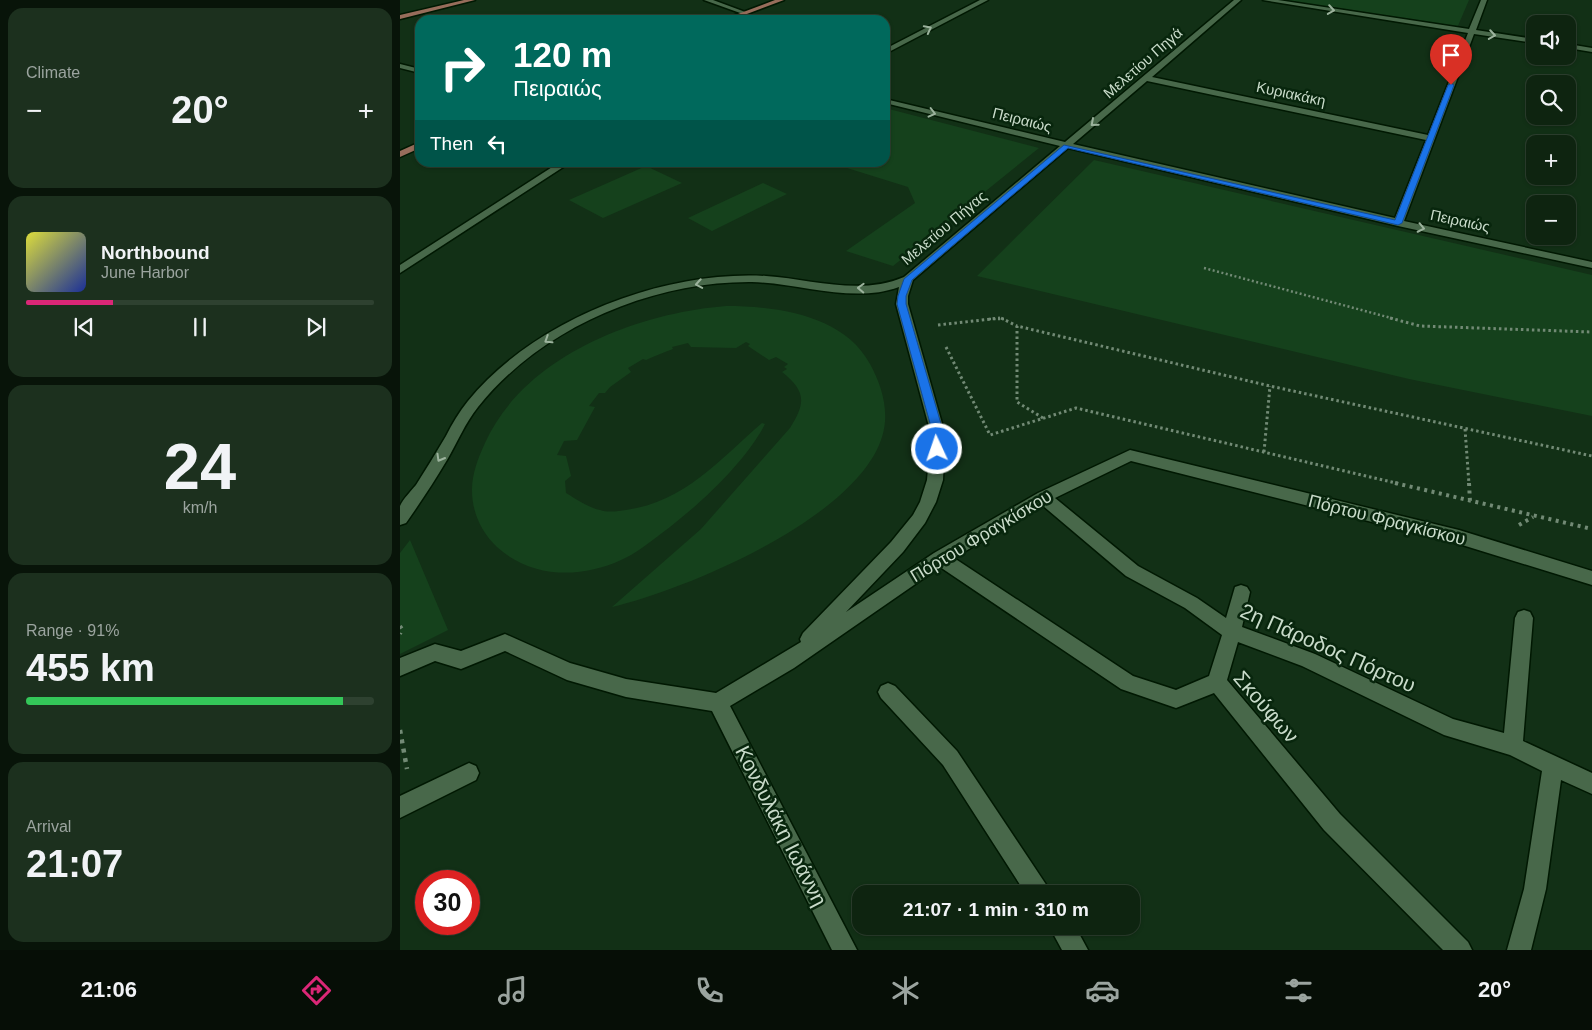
<!DOCTYPE html>
<html lang="en">
<head>
<meta charset="utf-8">
<style>
	body { margin:0; font-family:Helvetica,sans-serif; background:#1c301e; color:#f1f3f6; height:100vh; display:flex; flex-direction:column; font-size:19px; white-space:nowrap }
	* { box-sizing:border-box; margin:0 }
	p { font-size:16px; color:#9ba49f }
	.icon { flex:none; width:28px; height:28px; fill:none; stroke:currentColor; stroke-width:2; stroke-linecap:round; stroke-linejoin:round }
	.map { position:relative; flex:1; overflow:hidden }
	.sheet { display:flex; flex-direction:column; gap:8px; padding:8px; background:#081409; width:400px }
	.sheet>* { flex:none }
	.guide { position:absolute; left:15px; top:15px; width:475px; height:152px; border-radius:15px; box-shadow:0 1px 4px #0004,0 0 0 1px #2e4130; background:#00695c; color:#fff; overflow:hidden }
	.tools { position:absolute; left:1126px; top:15px; display:grid; gap:10px }
	.tools a { display:grid; place-items:center; width:50px; height:50px; border-radius:10px; background:#0e2410; box-shadow:0 1px 4px #0004,0 0 0 1px #2e4130; font-size:25px }
	.speed { position:absolute; left:15px; top:870px; display:flex; gap:10px; font-size:25px; font-weight:700; text-align:center }
	.speed>* { display:grid; place-content:center; width:65px; height:65px; border-radius:50%; background:#0e2410; box-shadow:0 1px 4px #0004,0 0 0 1px #2e4130; line-height:1 }
	.speed .limit { border:8px solid #d22; background:#fff; color:#111 }
	.pin { position:absolute; display:grid; place-items:center; width:42px; height:42px; color:#fff; margin:-51px -21px; border-radius:50% 50% 50% 0; rotate:-45deg; box-shadow:0 0 5px #0007 }
	.pin .icon { rotate:45deg }
	.me { position:absolute; width:55px; margin:-28px; rotate:357deg; stroke-linejoin:round; filter:drop-shadow(0 0 4px #0008) }
	.turn { display:flex; align-items:center; gap:18px; height:105px; padding:0 15px; font-size:22px }
	.turn .icon { width:65px; height:65px; stroke-width:2.5 }
	.turn b { display:block; font-size:35px; line-height:42px }
	.then { display:flex; align-items:center; height:48px; padding:0 15px; background:#0003; gap:10px; font-size:19px }
	.big { font-size:38px; font-weight:700; line-height:1.1 }
	.sheet .widget { flex:1; display:flex; flex-direction:column; justify-content:center; gap:8px; min-width:0; padding:0 18px; border-radius:15px; background:#1c301e }
	.sheet .dial { align-items:center; gap:0 }
	.dial b { font-size:65px; line-height:1 }
	.song { display:flex; align-items:center; gap:15px }
	.cover { width:60px; height:60px; border-radius:8px; background:linear-gradient(135deg,hsl(60 70% 55%),hsl(230 70% 35%)) }
	.played { height:5px; border-radius:2px; background:linear-gradient(90deg,#db2777 25%,#2e4130 25%) }
	.keys { display:flex; justify-content:space-around; direction:ltr }
	.heat { display:flex; justify-content:space-between; align-items:center; font-size:28px; direction:ltr }
	.charge { height:8px; border-radius:4px; background:linear-gradient(90deg,#34c759 91%,#2e4130 0) }
	.trip { position:absolute; left:452px; top:885px; width:288px; height:50px; border-radius:15px; background:#0e2410; box-shadow:0 1px 4px #0004,0 0 0 1px #2e4130; font-weight:700; line-height:50px; text-align:center }
	.tab-bar { display:flex; height:80px; justify-content:space-around; align-items:center; background:#060e06; color:#9ba49f }
	.tab-bar .icon { width:35px; height:35px }
	.tab-bar .on { color:#db2777 }
	.tab-bar b { font-size:22px; color:#f1f3f6 }
	main { display:flex; flex:1; min-height:0 }
	.map>svg:first-child { display:block }
	.green { fill:#15411c }
	.lines { fill:none; stroke-linecap:round; stroke-linejoin:round }
	.minor-casing { stroke:#001802; stroke-width:3 }
	.major-casing { stroke:#001802; stroke-width:3 }
	.path-far3 { stroke:#728a75; stroke-width:2.5; stroke-dasharray:2 2.5; stroke-linecap:butt }
	.path-far2 { stroke:#728a75; stroke-width:3; stroke-dasharray:2.5 3; stroke-linecap:butt }
	.path-far1 { stroke:#728a75; stroke-width:4; stroke-dasharray:3 4.5; stroke-linecap:butt }
	.path { stroke:#728a75; stroke-width:4.5; stroke-dasharray:4 5.5; stroke-linecap:butt }
	.minor { fill:#48684a; fill-rule:evenodd }
	.major { fill:#976d5b; fill-rule:evenodd }
	.oneway { stroke:#9cb39d }
	.route { fill:#1a73e8; stroke:#114b97 }
	.labels { text-anchor:middle; stroke-width:5; stroke-linejoin:round; paint-order:stroke }
	.far-street-label { font-size:15px; fill:#c9dbca; stroke:#08260d }
	.street-label { font-size:18px; fill:#c9dbca; stroke:#08260d }
	.near-street-label { font-size:21px; fill:#c9dbca; stroke:#08260d }
</style>
</head>
<body>
<main>
<section class="sheet">
<div class="widget"><p>Climate</p>
<div class="heat"><a>−</a><b class="big">20°</b><a>+</a></div>
</div>
<div class="widget">
<div class="song"><i class="cover"></i><div><b>Northbound</b><p>June Harbor</p></div></div>
<div class="played"></div>
<div class="keys"><svg class="icon" aria-label="previous" viewBox="0 0 24 24"><path d="M18 5L8 12l10 7zM5 5v14"/></svg><svg class="icon" aria-label="pause" viewBox="0 0 24 24"><path d="M8 5v14M16 5v14"/></svg><svg class="icon" aria-label="next" viewBox="0 0 24 24"><path d="M6 5l10 7-10 7zM19 5v14"/></svg></div>
</div>
<div class="widget dial"><b>24</b><p>km/h</p></div>
<div class="widget"><p>Range · 91%</p><b class="big">455 km</b><div class="charge"></div></div>
<div class="widget"><p>Arrival</p><b class="big">21:07</b></div>
</section>
<div class="map">
<svg width="1192" height="950" viewBox="0 0 1192 950">
	<rect width="100%" height="100%" fill="#123016"/>
	<!-- green -->
	<path class="green" d="M878,0H1069L1057,28Z
		M485,108L639,148L493,266L446,251L515,203L508,187L431,163L485,162Z
		M694,160L1192,275V416L1009,379L577,276Z
		M246,166L282,183L203,218L169,200Z
		M363,183L387,194L312,231L288,218Z
		M326,306C376,306 444,315 470,364C482,386 490,412 482,437C457,518 288,589 212,607L301,529L390,428C406,403 406,391 382,372L387,369L384,367L388,364L376,357L369,360L348,346L350,344L346,342L336,348L291,347L288,343L272,347L273,349C264,352 255,356 246,360L243,359L228,368L231,372L210,387L205,393H199L189,406L195,407L177,440L164,441L157,455L166,456L171,476L165,481L166,493C176,499 189,508 200,510C208,513 219,511 226,510C285,502 320,459 362,423L365,424C345,463 297,507 262,533C249,543 235,554 221,560C180,579 131,578 97,547C81,532 72,512 72,490C72,474 78,458 85,443C124,356 237,313 326,306Z
		M10,540L48,630L0,654V553Z"/>
	<g class="lines">
		<defs>
			<path id="minor" d="M304,0H313L348,13L343,14Z
				M580,0H588L485,54V49Z
				M834,0H841L752,77L1028,135L1068,33L863,0H878L1069,29L1081,0H1087L1076,30L1135,39V43L1074,34L1004,221L1192,262V268L998,226L668,148L513,280L508,296V304L545,434L543,480L536,502L525,523L503,552L446,612L534,553L638,493L730,450L1059,530L1192,571V585L1059,544L731,461L655,498L738,566L797,598L826,618L835,587L841,585L847,587L850,592L842,627L915,654L1053,719L1104,733L1115,618L1118,612L1124,610L1130,612L1133,618L1123,741L1192,773V794L1161,780L1146,889L1131,950H1107L1124,889L1142,771L1110,755L1044,735L902,666L838,642L827,680L940,814L1068,942L1072,950H1043L924,830L814,693L776,708L721,689L540,567L394,668L330,706L457,950H432L312,711L226,697L167,680L105,651L61,669L35,661L0,676V658L35,644L61,651L105,634L170,663L226,679L316,693L401,642L400,639L403,633L491,542L513,515L520,502L527,480L531,434L496,304L499,287C453,304 400,283 352,282C252,281 141,328 78,407C65,423 57,443 47,460C34,482 20,503 6,523L0,525C0,520 0,511 0,506C3,499 11,491 16,485C26,469 36,453 46,436C52,424 59,412 68,401C134,320 262,270 366,276C411,279 460,296 504,277L660,146L485,103V99L665,142ZM747,81L1026,140L995,218L673,144ZM642,505L726,576L785,608L822,635L809,676L776,690L733,676L554,558Z
				M1168,44L1192,48V52L1168,48Z
				M0,64L20,69V73L0,68Z
				M160,162H171L0,273V265Z
				M488,683L495,686L557,751L647,886L650,894H626L543,765L481,698L478,692L481,686Z
				M69,763L76,766L79,773L76,780L0,818V796Z
				M649,926H675L688,950H662Z"/>
			<path id="major" d="M64,0H75L0,19V15Z
				M375,0H384L331,20H322Z
				M20,142V148L0,157V151Z"/>
		</defs>
		<!-- minor casing -->
		<use href="#minor" class="minor-casing"/>
		<!-- major casing -->
		<use href="#major" class="major-casing"/>
		<!-- path-far3 -->
		<path class="path-far3" d="M804,268L995,319
			M589,319H604"/>
		<!-- path-far2 -->
		<path class="path-far2" d="M601,318L617,326
			M990,318L1020,326L1192,332
			M538,325L600,318
			M546,347L590,435L676,408L1000,484
			M643,418L617,402V326L870,386L1192,456
			M1065,429L1069,484
			M864,452L870,386"/>
		<!-- path-far1 -->
		<path class="path-far1" d="M995,483L1192,529
			M1069,483L1070,502
			M1119,525L1133,517
			M0,626L2,629L0,634"/>
		<!-- path -->
		<path class="path" d="M0,730L7,769"/>
		<!-- minor -->
		<use href="#minor" class="minor"/>
		<!-- major -->
		<use href="#major" class="major"/>
	</g>
	<!-- one-way arrows -->
	<defs><path id="oneway-chevron" d="M-2-3.5L2.5 0L-2 3.5" fill="none" stroke-width="1.6" stroke-linecap="round" stroke-linejoin="round" transform="scale(1.25)"/></defs>
	<g class="oneway">
		<use href="#oneway-chevron" transform="translate(931 10) rotate(9)"/>
		<use href="#oneway-chevron" transform="translate(528 29) rotate(-27)"/>
		<use href="#oneway-chevron" transform="translate(1092 35) rotate(9)"/>
		<use href="#oneway-chevron" transform="translate(532 113) rotate(14)"/>
		<use href="#oneway-chevron" transform="translate(694 123) rotate(139)"/>
		<use href="#oneway-chevron" transform="translate(1021 228) rotate(12)"/>
		<use href="#oneway-chevron" transform="translate(299 284) rotate(170)"/>
		<use href="#oneway-chevron" transform="translate(461 288) rotate(-178)"/>
		<use href="#oneway-chevron" transform="translate(148 340) rotate(147)"/>
		<use href="#oneway-chevron" transform="translate(40 458) rotate(120)"/>
	</g>
	<!-- route -->
	<path class="route" d="M1051,83L1054,85L1002,223L998,225L668,148L512,280L506,296V304L544,434L541,452H533L532,449L533,434L497,304L498,296L504,279L664,145L995,220L1048,85Z"/>
	<g class="labels">
		<!-- far-street labels -->
		<g class="far-street-label">
			<text transform="translate(743 63) rotate(-41)" y="5">Μελετίου Πηγά</text>
			<text transform="translate(891 94) rotate(12)" y="5">Κυριακάκη</text>
			<text transform="translate(622 120) rotate(14)" y="5">Πειραιώς</text>
			<text transform="translate(1060 221) rotate(12)" y="5">Πειραιώς</text>
			<text transform="translate(544 228) rotate(-40)" y="5">Μελετίου Πήγας</text>
		</g>
		<!-- street labels -->
		<g class="street-label">
			<text transform="translate(987 520) rotate(14)" y="6">Πόρτου Φραγκίσκου</text>
			<text transform="translate(581 536) rotate(-31)" y="6">Πόρτου Φραγκίσκου</text>
		</g>
		<!-- near-street labels -->
		<g class="near-street-label">
			<text transform="translate(928 648) rotate(24)" y="7">2η Πάροδος Πόρτου</text>
			<text transform="translate(866 707) rotate(49)" y="7">Σκούφων</text>
			<text transform="translate(381 826) rotate(63)" y="7">Κονδυλάκη Ιωάννη</text>
		</g>
	</g>
</svg>
<div class="tools">
<a><svg class="icon" aria-label="sound" viewBox="0 0 24 24"><path d="M4 9h4l5-4v14l-5-4H4zM17 9q2 3 0 6"/></svg></a>
<a><svg class="icon" aria-label="search" viewBox="0 0 24 24"><circle cx="10" cy="10" r="6"/><path d="M15 15l6 6"/></svg></a>
<a>+</a>
<a>−</a>
</div>
<div class="speed"><div class="limit">30</div></div>
<div class="pin" style="left:1051px;top:85px;background:#d93025"><svg class="icon" aria-label="arrive" viewBox="0 0 24 24"><path d="M6 21V4h12l-3 4 3 4H6"/></svg></div>
<svg class="me" style="left:537px;top:449px" viewBox="-20 -20 40 40"><circle r="17" fill="#1a73e8" stroke="#fff" stroke-width="3"/><path d="M0-11L8 9 0 5-8 9z" fill="#fff"/></svg>
<div class="trip">21:07 · 1 min · 310 m</div>
<div class="guide">
<div class="turn"><svg class="icon" aria-label="right" viewBox="0 0 24 24"><path d="M7 20v-9h11M14 6l5 5-5 5"/></svg><div><b>120 m</b>Πειραιώς</div></div>
<div class="then">Then<svg class="icon" aria-label="left" viewBox="0 0 24 24"><path d="M17 20v-9H6M10 6l-5 5 5 5"/></svg></div>
</div>
</div>
</main>
<nav class="tab-bar">
<b>21:06</b>
<svg class="icon on" aria-label="directions" viewBox="0 0 24 24"><path d="M12 3l9 9-9 9-9-9zM9 14v-3h6M13 9l2 2-2 2"/></svg>
<svg class="icon" aria-label="music" viewBox="0 0 24 24"><path d="M9 18V5l10-2v13"/><circle cx="6" cy="18" r="3"/><circle cx="16" cy="16" r="3"/></svg>
<svg class="icon" aria-label="phone" viewBox="0 0 24 24"><path d="M5 4h4l2 5-3 2q2 4 5 5l2-3 5 2v4C11 20 4 13 5 4z"/></svg>
<svg class="icon" aria-label="climate" viewBox="0 0 24 24"><path d="M12 3v18M4 7l16 10M4 17L20 7"/></svg>
<svg class="icon" aria-label="car" viewBox="0 0 24 24"><path d="M5 17H2v-5l4-1 3-4h7l3 4 3 1v5h-3M9 17h6M6 11h13"/><circle cx="7" cy="17" r="2"/><circle cx="17" cy="17" r="2"/></svg>
<svg class="icon" aria-label="filters" viewBox="0 0 24 24"><path d="M4 7h16M4 17h16"/><circle cx="9" cy="7" r="2"/><circle cx="15" cy="17" r="2"/></svg>
<b>20°</b>
</nav>
</body>
</html>
